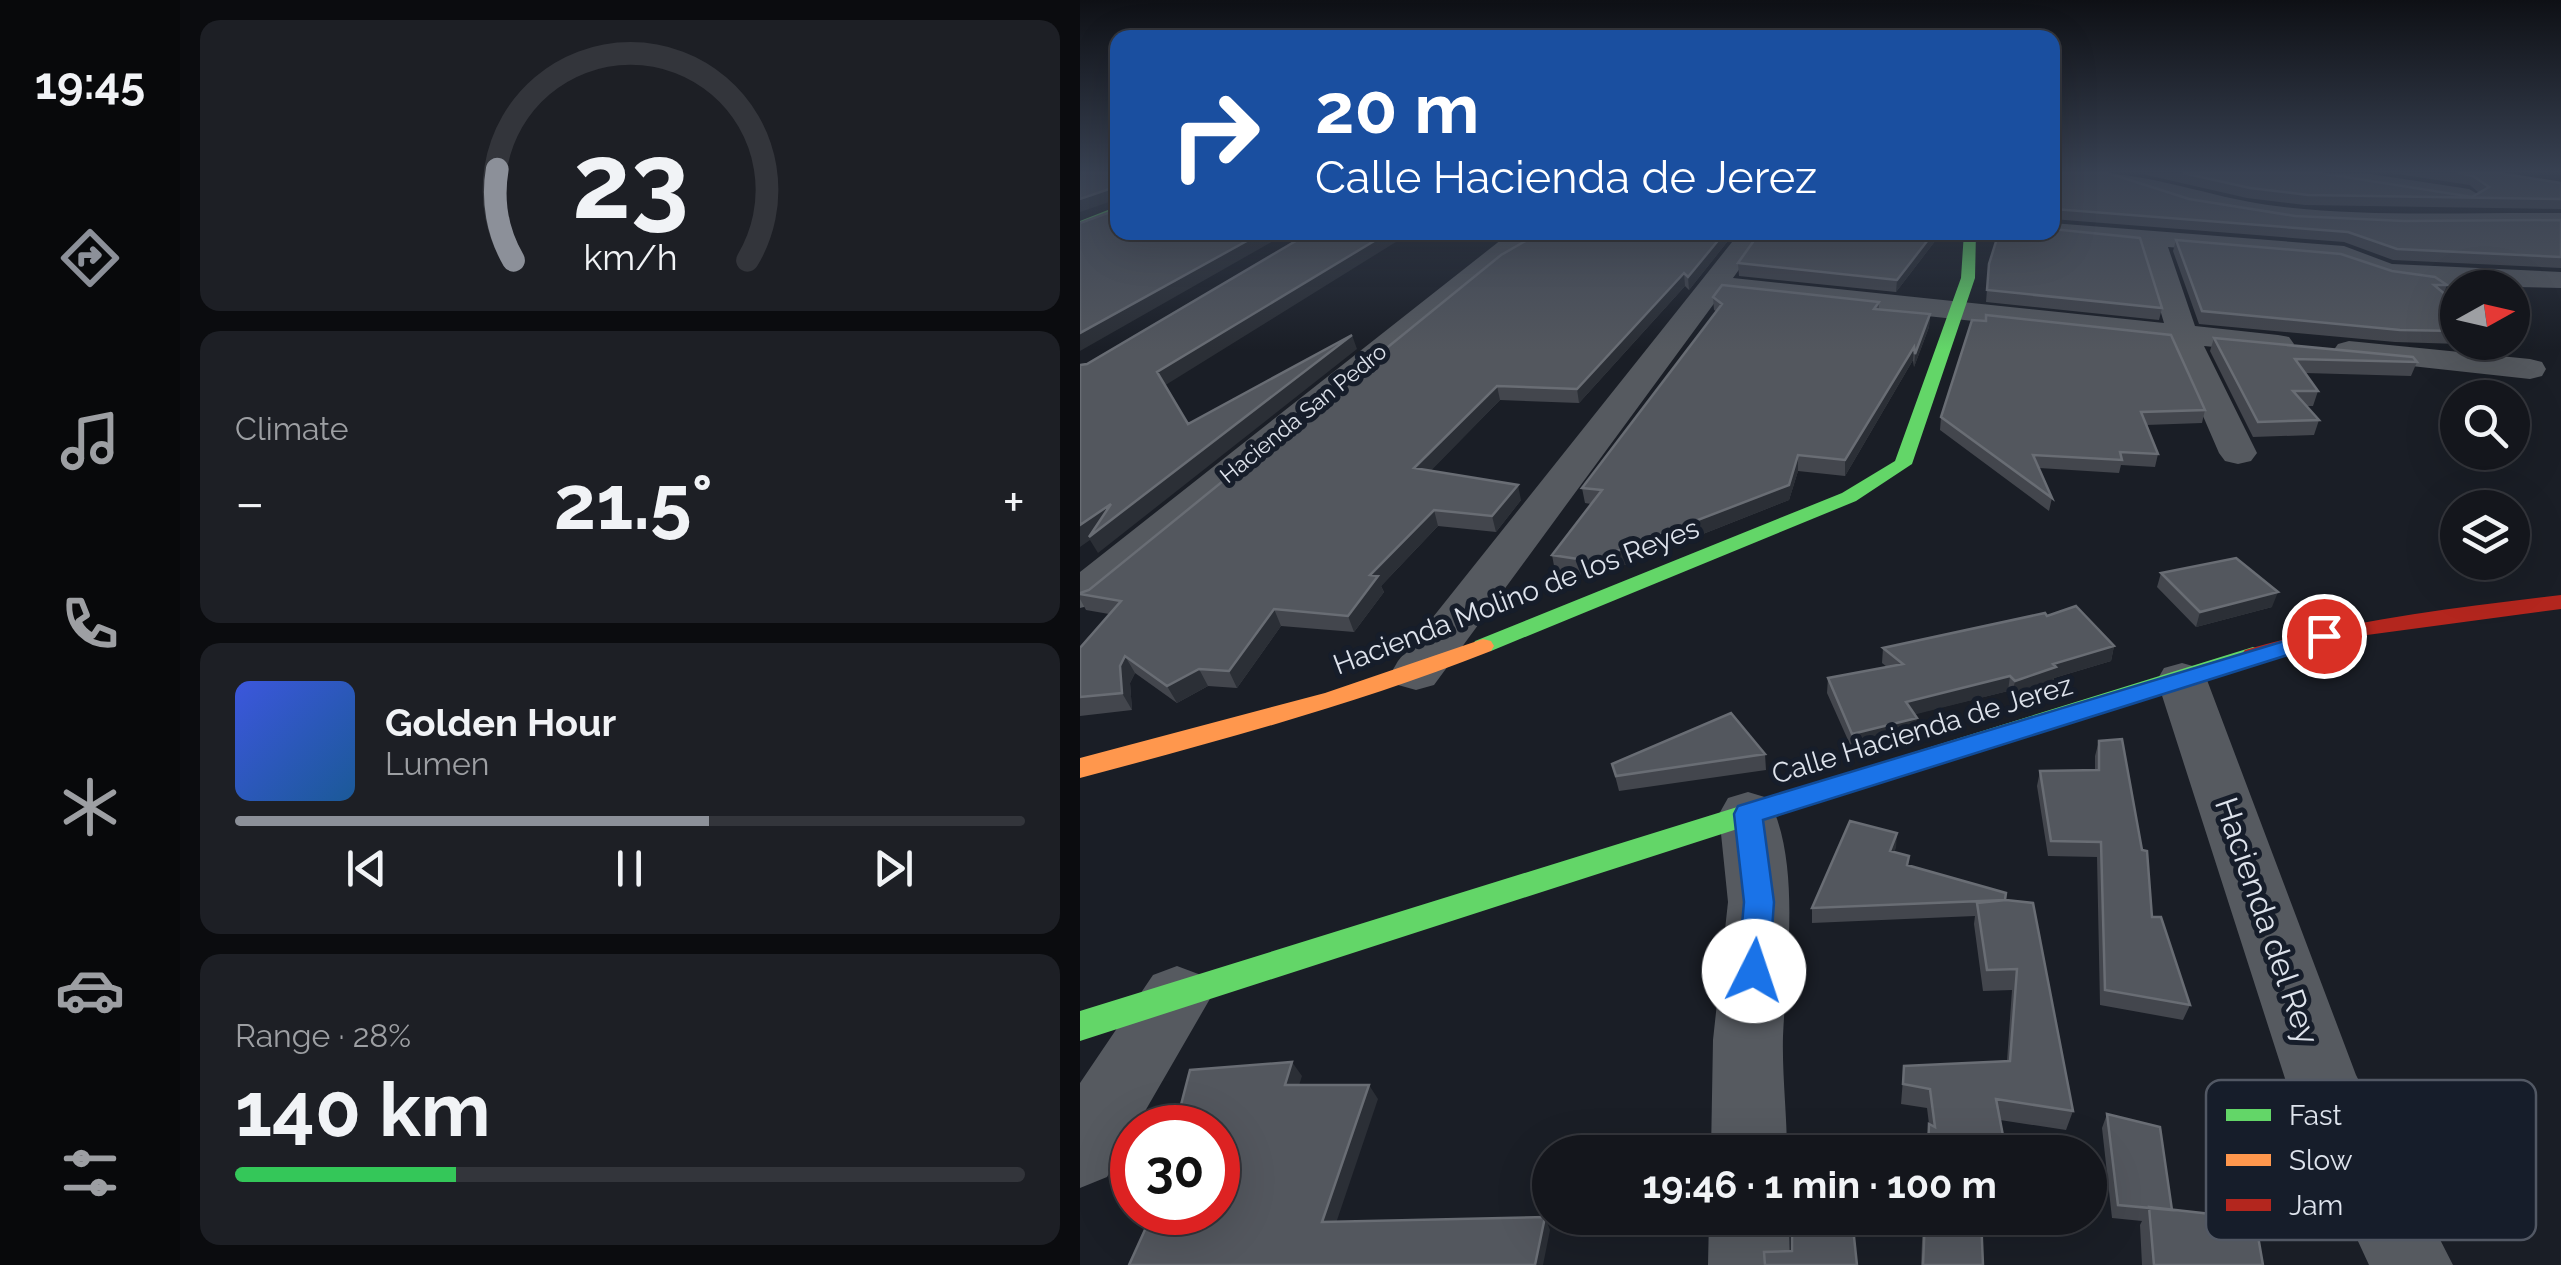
<!DOCTYPE html>
<html lang="en">
<head>
<meta charset="utf-8">
<style>
	body { margin:0; font-family:Raleway,sans-serif; background:#1d1f25; color:#f1f3f6; height:100vh; display:flex; flex-direction:column; font-size:38px; white-space:nowrap }
	* { box-sizing:border-box; margin:0 }
	p { font-size:32px; color:#9d9fa3 }
	.icon { flex:none; width:55px; height:55px; fill:none; stroke:currentColor; stroke-width:2; stroke-linecap:round; stroke-linejoin:round }
	.map { position:relative; flex:1; overflow:hidden }
	.details { display:flex; flex-direction:column; gap:20px; padding:20px; background:#0b0c0f; width:900px }
	.details>* { flex:none }
	.top-card { position:absolute; left:30px; top:30px; width:950px; height:210px; border-radius:20px; box-shadow:0 10px 40px #0002,0 0 0 2px #33353b; background:#1a4fa0; color:#fff; overflow:hidden }
	.needle { width:65px; rotate:82deg }
	.buttons { position:absolute; left:1360px; top:270px; display:grid; gap:20px }
	.buttons a { display:grid; place-items:center; width:90px; height:90px; border-radius:50%; background:#14161c; box-shadow:0 10px 40px #0002,0 0 0 2px #33353b; font-size:50px }
	.speed { position:absolute; left:30px; top:1105px; display:flex; gap:20px; font-size:50px; font-weight:700; text-align:center }
	.speed>* { display:grid; place-content:center; width:130px; height:130px; border-radius:50%; background:#14161c; box-shadow:0 10px 40px #0002,0 0 0 2px #33353b; line-height:1 }
	.speed .limit { border:15px solid #d22; background:#fff; color:#111 }
	.pin { position:absolute; display:grid; place-items:center; width:85px; height:85px; color:#fff; margin:-42px; border:5px solid #fff; border-radius:50%; box-shadow:0 2px 10px #0007 }
	.me { position:absolute; width:110px; margin:-55px; rotate:4deg; stroke-linejoin:round; filter:drop-shadow(0 0 8px #0008) }
	.turn { display:flex; align-items:center; gap:35px; height:210px; padding:0 40px; font-size:45px }
	.turn .icon { width:130px; height:130px; stroke-width:2.5 }
	.turn b { display:block; font-size:70px; line-height:85px }
	.big { font-size:75px; font-weight:700; line-height:1.1 }
	.details .widget { flex:1; display:flex; flex-direction:column; justify-content:center; gap:15px; min-width:0; padding:0 35px; border-radius:20px; background:#1d1f25 }
	.details .dial { align-items:center; gap:0 }
	.dial svg { height:260px; overflow:visible; fill:none; stroke:#33353b; stroke-width:7; stroke-linecap:round; text-anchor:middle }
	.dial text { fill:#f1f3f6; stroke:none }
	.song { display:flex; align-items:center; gap:30px }
	.cover { width:120px; height:120px; border-radius:15px; background:linear-gradient(135deg,hsl(230 70% 55%),hsl(210 70% 35%)) }
	.played { height:10px; border-radius:5px; background:linear-gradient(90deg,#8c9099 60%,#33353b 60%) }
	.keys { display:flex; justify-content:space-around; direction:ltr }
	.heat { display:flex; justify-content:space-between; align-items:center; font-size:55px; direction:ltr }
	.charge { height:15px; border-radius:8px; background:linear-gradient(90deg,#34c759 28%,#33353b 0) }
	.trip { position:absolute; left:452px; top:1135px; width:575px; height:100px; border-radius:50px; background:#14161c; box-shadow:0 10px 40px #0002,0 0 0 2px #33353b; font-weight:700; line-height:100px; text-align:center }
	main { display:flex; flex:1; min-height:0 }
	.tabs { display:flex; flex-direction:column; width:180px; justify-content:space-around; align-items:center; background:#08090b; color:#9d9fa3 }
	.tabs .icon { width:70px; height:70px }
	.tabs .on { color:#8c9099 }
	.tabs b { font-size:45px; color:#f1f3f6 }
	.map>svg:first-child { display:block }
	.lines { fill:none; stroke-linecap:round; stroke-linejoin:round }
	.street { fill:#565a60; fill-rule:evenodd }
	.fast { fill:#63d668; fill-rule:evenodd }
	.slow { fill:#ff974d; fill-rule:evenodd }
	.jam { fill:#b3261e; fill-rule:evenodd }
	.wall { fill:#43464d }
	.shaded-wall { fill:#2b2f36 }
	.building { fill:#53575e; stroke:#696d74; stroke-width:2.5 }
	.route { fill:#1a73e8; stroke:#114b97; stroke-width:2.5 }
	.labels { text-anchor:middle; stroke-width:10; stroke-linejoin:round; paint-order:stroke }
	.far-street-label { font-size:22px; fill:#dee3ec; stroke:#161d2a }
	.street-label { font-size:28px; fill:#dee3ec; stroke:#161d2a }
	.near-street-label { font-size:32px; fill:#dee3ec; stroke:#161d2a }
	.key { fill:#161d2a; stroke:#525864; stroke-width:2.5 }
	.key-label { font-size:28px; fill:#dee3ec }
</style>
</head>
<body>
<main>
<nav class="tabs">
<b>19:45</b>
<svg class="icon on" aria-label="directions" viewBox="0 0 24 24"><path d="M12 3l9 9-9 9-9-9zM9 14v-3h6M13 9l2 2-2 2"/></svg>
<svg class="icon" aria-label="music" viewBox="0 0 24 24"><path d="M9 18V5l10-2v13"/><circle cx="6" cy="18" r="3"/><circle cx="16" cy="16" r="3"/></svg>
<svg class="icon" aria-label="phone" viewBox="0 0 24 24"><path d="M5 4h4l2 5-3 2q2 4 5 5l2-3 5 2v4C11 20 4 13 5 4z"/></svg>
<svg class="icon" aria-label="climate" viewBox="0 0 24 24"><path d="M12 3v18M4 7l16 10M4 17L20 7"/></svg>
<svg class="icon" aria-label="car" viewBox="0 0 24 24"><path d="M5 17H2v-5l4-1 3-4h7l3 4 3 1v5h-3M9 17h6M6 11h13"/><circle cx="7" cy="17" r="2"/><circle cx="17" cy="17" r="2"/></svg>
<svg class="icon" aria-label="filters" viewBox="0 0 24 24"><path d="M4 7h16M4 17h16"/><circle cx="9" cy="7" r="2"/><circle cx="15" cy="17" r="2"/></svg>
</nav>
<section class="details">
<div class="widget dial"><svg viewBox="0 0 100 80">
<path d="M14 69A42 42 0 1 1 86 69"/>
<path d="M14 69A42 42 0 0 1 9 41" stroke="#8c9099"/>
<text x="50" y="56" font-size="32" font-weight="700">23</text>
<text x="50" y="72" font-size="11">km/h</text>
</svg></div>
<div class="widget"><p>Climate</p>
<div class="heat"><a>−</a><b class="big">21.5°</b><a>+</a></div>
</div>
<div class="widget">
<div class="song"><i class="cover"></i><div><b>Golden Hour</b><p>Lumen</p></div></div>
<div class="played"></div>
<div class="keys"><svg class="icon" aria-label="previous" viewBox="0 0 24 24"><path d="M18 5L8 12l10 7zM5 5v14"/></svg><svg class="icon" aria-label="pause" viewBox="0 0 24 24"><path d="M8 5v14M16 5v14"/></svg><svg class="icon" aria-label="next" viewBox="0 0 24 24"><path d="M6 5l10 7-10 7zM19 5v14"/></svg></div>
</div>
<div class="widget"><p>Range · 28%</p><b class="big">140 km</b><div class="charge"></div></div>
</section>
<div class="map">
<svg width="1481" height="1265" viewBox="0 0 1481 1265">
	<rect width="100%" height="100%" fill="#1a1e26"/>
	<g class="lines">
		<!-- street -->
		<path class="street" d="M1014,173C1069,173 1131,197 1188,205C1285,218 1384,212 1481,213V227C1340,227 1191,237 1056,191C1042,186 1024,183 1014,173Z
			M1228,173H1284L1389,189L1401,196L1389,203L1239,180Z
			M972,223L1264,246L1312,264L1481,272V288C1413,285 1318,294 1258,261L1088,247L1115,326L1198,335L1209,337L1214,344L1209,351L1198,353L1124,346L1177,453L1171,461L1158,464L1145,461L1139,453L1091,342L641,294L354,685L336,690L318,685L311,673L318,661L660,232H686L653,278L1084,323L1061,245L963,235L961,232H972Z
			M431,232H459L16,604L0,608V572Z
			M1269,341L1450,359L1462,362L1466,369L1462,376L1450,379L1258,358L1253,351L1258,344Z
			M1102,663L1120,668L1127,680L1276,1075L1373,1265H1289L1210,1094L1077,680L1084,668Z
			M668,792L688,798C722,862 706,965 703,1036C702,1075 707,1114 707,1152H631L633,1040L648,902L639,814L648,798Z
			M97,966L121,975L131,997L27,1177L0,1188V1083L73,975Z
			M629,1218H709L710,1265H628Z"/>
		<!-- fast -->
		<path class="fast" d="M38,206V213L0,229V221Z
			M884,232H896L895,278L832,464L776,501L411,651H395L392,646L395,641L762,493L815,461L881,278Z
			M1173,647L1181,650L1185,655L1181,660L0,1041V1011Z"/>
		<!-- slow -->
		<path class="slow" d="M403,639L411,641L414,646L411,651C277,704 139,741 0,778V758L245,693Z"/>
		<!-- jam -->
		<path class="jam" d="M1481,595V609L1287,635L1173,663L1161,655L1165,650C1269,620 1374,608 1481,595Z"/>
	</g>
	<!-- wall -->
	<path class="wall" d="M972,173L1109,199L1215,216L1324,221L1481,220V268L1313,260L1264,242L972,219Z
		M1058,173H1240L1392,197L1399,193L1390,185L1311,173H1419L1481,183V209L1225,205L1167,198Z
		M655,232L609,290L605,286L499,403L420,400L351,470L441,500L416,532L358,526L301,586L304,592L274,632L201,626L157,688L128,686L97,703L55,673L50,683L52,710L0,716V648L29,614L6,610L0,599V593L9,590Z
		M862,232L816,292L659,276L658,263Z
		M1096,240L1312,271L1367,285L1364,293L1378,305V342H1381L1380,344L1315,342L1119,324L1093,251Z
		M909,264L1082,308L1079,320L906,302Z
		M633,297L799,302V309L850,314L849,327L834,367L833,360L765,476L718,471L709,500L514,577L475,571L472,555L511,504L505,503L502,488L636,311L634,310Z
		M906,321L1125,410L1122,423L1066,425L1078,454L1075,467L1041,465L1039,473L959,468L972,498L969,511L860,430L861,417Z
		M1134,338L1337,362L1331,376L1225,373L1238,391L1233,406H1226L1239,420L1234,435L1173,437L1130,351Z
		M1081,573L1192,607L1116,627L1077,587Z
		M967,616L1034,646L1031,661L974,678L973,682L932,695L928,691L834,714L835,733L772,749L747,693L748,678L807,667L802,663L803,648Z
		M1019,741L1072,917L1110,1005L1103,1020L1020,1005L1017,857L968,856L957,786L960,771L1015,770V756Z
		M685,754L686,770L539,791L532,764Z
		M817,833L814,852L828,865L925,900L993,1111L986,1130L920,1120L925,1146L923,1152H845L849,1124L847,1108L821,1104L824,1066L927,1061L932,990L903,991L894,924L895,916L732,923V908Z
		M1027,1114L1092,1210L1183,1265H1062L1060,1225L1062,1221L1032,1218L1022,1128Z
		M843,1218H901L903,1265H841Z"/>
	<!-- shaded-wall -->
	<path class="shaded-wall" d="M35,187L38,199L0,212V199Z
		M183,232H209L0,351V333Z
		M309,232H332L84,386L77,372Z
		M645,232H655L609,290L608,277Z
		M854,232H862L816,292L817,280Z
		M604,273L605,286L499,403L497,389Z
		M850,314L849,327L834,367L835,354Z
		M272,335L277,349L18,553L10,540L0,547V525Z
		M834,347L833,360L765,476V460Z
		M417,386L420,400L339,483L334,468Z
		M718,455V471L709,500L514,577L511,561Z
		M438,485L441,500L416,532L412,516Z
		M354,510L358,526L301,586L304,592L274,632L268,616L290,575Z
		M1198,592L1192,607L1116,627L1120,612Z
		M194,609L201,626L157,688L149,671Z
		M1034,646L1031,661L974,678L973,682L932,695L935,681L973,664Z
		M45,656L55,673L50,683L52,710L42,693L40,666Z
		M119,669L128,686L97,703L87,686Z
		M930,676L928,691L825,717L826,702Z
		M837,718L835,733L772,749V734Z
		M817,833L816,848L808,866L810,851Z
		M212,1062L222,1076L215,1098L205,1085Z
		M289,1085L298,1099L252,1235L242,1222Z
		M465,1217L470,1230L463,1265H455Z"/>
	<!-- building -->
	<path class="building" d="M0,173H38V232H183L0,333V223L36,210L35,187L0,199Z
		M972,173H1028L1109,199L1215,216L1324,221L1481,220V257L1317,249L1268,232L974,209L972,212Z
		M1103,173H1240L1392,197L1409,187L1393,176L1378,173H1419L1481,183V199L1228,195L1170,188Z
		M972,229L1060,238L1082,308L907,290L909,264L919,232H972Z
		M231,232H309L77,372L108,424L272,335L9,537L31,504L0,525V365L7,364Z
		M461,232H645L608,277L604,273L497,389L417,386L334,468L438,485L412,516L354,510L290,575L298,576L268,616L194,609L149,671L119,669L87,686L45,656L40,666L42,693L0,697V648L41,601L0,594V593L9,590L421,255Z
		M680,232H854L817,280L658,263Z
		M1096,240L1261,254L1312,271L1355,277L1367,285H1354L1378,305V331L1320,330L1122,311Z
		M642,285L799,302L794,309L850,314L835,354L834,347L765,460L718,455L709,485L511,561L472,555L522,490L502,488L642,304L633,297Z
		M906,315L1091,335L1125,410L1061,412L1078,454L1040,452L1042,460L953,455L972,498L861,417L892,320L906,321Z
		M1134,338L1333,357L1337,362L1215,359L1238,391H1213L1239,420L1178,422Z
		M1156,558L1198,592L1120,612L1081,573Z
		M996,606L1034,646L973,664L976,667L935,681L930,676L826,702L837,718L772,734L748,678L823,664L803,648L965,613L967,616Z
		M651,713L685,754L536,776L532,764Z
		M1042,739L1062,850L1067,851L1072,917H1081L1110,1005L1025,990L1021,842L971,841L960,771L1019,770V741Z
		M770,821L817,833L810,851L829,856L827,865L926,893L925,900L732,908Z
		M926,900L953,903L993,1111L916,1099L925,1146L897,1148V1152H848L849,1124L855,1127L850,1089L823,1084L824,1066L930,1061L937,969L907,970L897,903Z
		M212,1062L205,1085H289L242,1222L465,1217L455,1265H49L73,1212H138V1128H95L110,1070Z
		M1027,1114L1080,1127L1092,1210L1038,1205Z
		M1069,1207L1175,1219L1183,1265H1074Z
		M712,1218H772L777,1265H685L684,1252L712,1251Z
		M845,1218H901L903,1265H843Z"/>
	<!-- sky -->
	<linearGradient id="sky" x2="0" y2="1"><stop stop-color="#0e1015"/><stop offset="0.49" stop-color="#384152"/><stop offset="1" stop-color="#384152" stop-opacity="0"/></linearGradient>
	<rect width="1481" height="350" fill="url(#sky)"/>
	<!-- route -->
	<path class="route" d="M1244,629L1252,631L1255,636L1252,641L683,820L694,902L689,971L685,981L674,985L662,981L658,971L664,902L654,814L658,806Z"/>
	<g class="labels">
		<!-- far-street labels -->
		<g class="far-street-label">
			<text transform="translate(223 413) rotate(-39)" y="8">Hacienda San Pedro</text>
		</g>
		<!-- street labels -->
		<g class="street-label">
			<text transform="translate(436 596) rotate(-21)" y="10">Hacienda Molino de los Reyes</text>
			<text transform="translate(842 729) rotate(-17)" y="10">Calle Hacienda de Jerez</text>
		</g>
		<!-- near-street labels -->
		<g class="near-street-label">
			<text transform="translate(1187 921) rotate(71)" y="11">Hacienda del Rey</text>
		</g>
	</g>
	<!-- legend -->
	<rect x="1126" y="1080" width="330" height="160" rx="15" class="key"/>
	<rect x="1146" y="1109" width="45" height="12" fill="#63d668"/>
	<rect x="1146" y="1154" width="45" height="12" fill="#ff974d"/>
	<rect x="1146" y="1199" width="45" height="12" fill="#b3261e"/>
	<g class="key-label">
		<text x="1209" y="1125">Fast</text>
		<text x="1209" y="1170">Slow</text>
		<text x="1209" y="1215">Jam</text>
	</g>
</svg>
<div class="buttons">
<a><svg class="needle" viewBox="-14 -14 28 28"><path d="M0-13l5 13h-10z" fill="#e53935"/><path d="M0 13l5-13h-10z" fill="#9d9fa3"/></svg></a>
<a><svg class="icon" aria-label="search" viewBox="0 0 24 24"><circle cx="10" cy="10" r="6"/><path d="M15 15l6 6"/></svg></a>
<a><svg class="icon" aria-label="layers" viewBox="0 0 24 24"><path d="M12 4l9 5-9 5-9-5zM3 14l9 5 9-5"/></svg></a>
</div>
<div class="speed"><div class="limit">30</div></div>
<div class="pin" style="left:1244px;top:636px;background:#d93025"><svg class="icon" aria-label="arrive" viewBox="0 0 24 24"><path d="M6 21V4h12l-3 4 3 4H6"/></svg></div>
<svg class="me" style="left:674px;top:971px" viewBox="-20 -20 40 40"><circle r="19" fill="#fff"/><path d="M0-13L10 11 0 6-10 11z" fill="#1a73e8"/></svg>
<div class="trip">19:46 · 1 min · 100 m</div>
<div class="top-card">
<div class="turn"><svg class="icon" aria-label="right" viewBox="0 0 24 24"><path d="M7 20v-9h11M14 6l5 5-5 5"/></svg><div><b>20 m</b>Calle Hacienda de Jerez</div></div>
</div>
</div>
</main>
</body>
</html>
